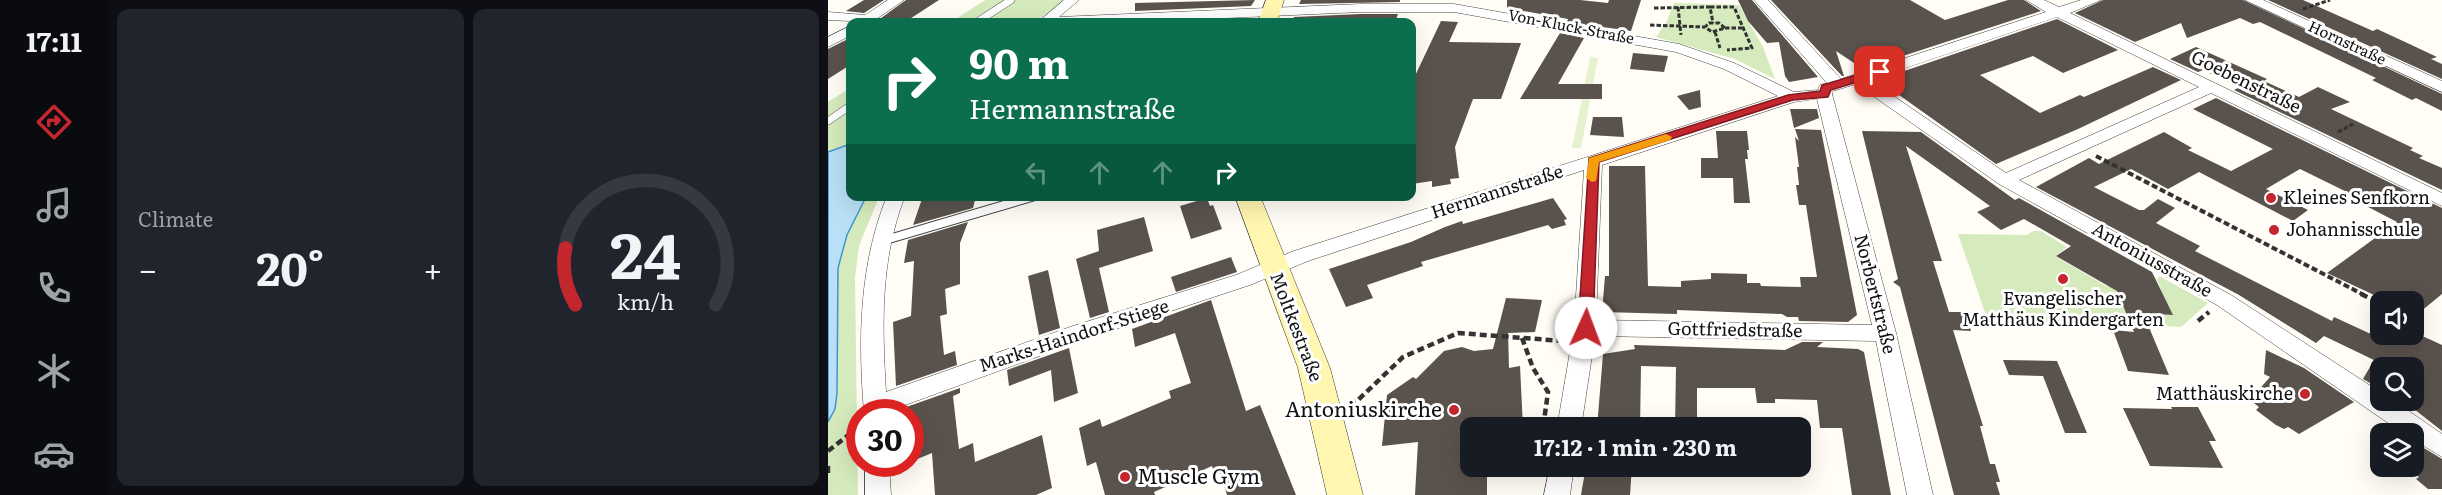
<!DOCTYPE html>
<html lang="en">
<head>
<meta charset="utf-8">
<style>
	body { margin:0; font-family:Literata,serif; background:#20242c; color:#f1f3f6; height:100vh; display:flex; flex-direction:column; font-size:22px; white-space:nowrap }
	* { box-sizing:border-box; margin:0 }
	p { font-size:20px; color:#9ea1a6 }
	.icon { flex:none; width:33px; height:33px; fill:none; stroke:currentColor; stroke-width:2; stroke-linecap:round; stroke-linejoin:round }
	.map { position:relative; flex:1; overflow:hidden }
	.side { display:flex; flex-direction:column; gap:9px; padding:9px; background:#0d0f14; width:720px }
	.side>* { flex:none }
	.hud { position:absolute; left:18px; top:18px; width:570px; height:183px; border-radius:12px; box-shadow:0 6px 24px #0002; background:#0b6e4f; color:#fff; overflow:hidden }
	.tools { position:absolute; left:1542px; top:291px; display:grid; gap:12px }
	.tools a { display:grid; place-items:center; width:54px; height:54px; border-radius:12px; background:#171b24; box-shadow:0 6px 24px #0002; font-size:30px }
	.speed { position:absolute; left:18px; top:399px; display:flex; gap:12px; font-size:30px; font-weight:700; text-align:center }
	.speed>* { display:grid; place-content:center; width:78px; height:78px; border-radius:50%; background:#171b24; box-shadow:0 6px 24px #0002; line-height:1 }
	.speed .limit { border:9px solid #d22; background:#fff; color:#111 }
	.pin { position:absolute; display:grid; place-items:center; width:51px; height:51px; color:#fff; margin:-26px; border-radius:12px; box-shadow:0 3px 9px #0006 }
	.me { position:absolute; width:66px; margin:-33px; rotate:2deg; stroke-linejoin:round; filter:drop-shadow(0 0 4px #0008) }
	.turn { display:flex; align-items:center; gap:21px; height:126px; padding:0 24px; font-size:27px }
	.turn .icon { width:78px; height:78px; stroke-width:2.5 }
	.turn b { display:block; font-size:42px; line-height:51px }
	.lanes { display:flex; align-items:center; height:57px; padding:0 24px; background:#0003; justify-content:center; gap:30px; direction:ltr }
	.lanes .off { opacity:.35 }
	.big { font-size:45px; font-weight:700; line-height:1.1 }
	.side .card { flex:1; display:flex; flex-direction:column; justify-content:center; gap:9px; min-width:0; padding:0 21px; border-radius:12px; background:#20242c }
	.side .dial { align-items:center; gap:0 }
	.dial svg { height:156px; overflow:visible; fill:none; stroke:#363941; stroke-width:7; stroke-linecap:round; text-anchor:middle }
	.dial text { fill:#f1f3f6; stroke:none }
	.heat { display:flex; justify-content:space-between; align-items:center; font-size:33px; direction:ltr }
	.side .tiles { flex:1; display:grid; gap:9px; grid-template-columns:repeat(2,1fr) }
	.trip { position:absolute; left:632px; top:417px; width:351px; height:60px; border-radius:12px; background:#171b24; box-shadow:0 6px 24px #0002; font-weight:700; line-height:60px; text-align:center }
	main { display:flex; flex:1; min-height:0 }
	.tabs { display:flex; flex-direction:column; width:108px; justify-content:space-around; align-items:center; background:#090b0e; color:#9ea1a6 }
	.tabs .icon { width:42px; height:42px }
	.tabs .active { color:#c4262e }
	.tabs b { font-size:27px; color:#f1f3f6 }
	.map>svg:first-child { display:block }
	.green { fill:#d5ebbd }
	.pitch { fill:#e6f2cf }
	.water { fill:#b9e0f7; stroke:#3f96cf; stroke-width:1.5 }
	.building { fill:#5a524d }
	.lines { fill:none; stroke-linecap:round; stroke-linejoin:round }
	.service-far1-casing { stroke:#444; stroke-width:8 }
	.service-casing { stroke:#444; stroke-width:10 }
	.minor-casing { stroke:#444; stroke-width:1 }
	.secondary-casing { stroke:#333; stroke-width:1 }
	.path-far2 { stroke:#333; stroke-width:3; stroke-dasharray:4.5 2; stroke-linecap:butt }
	.path-far1 { stroke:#333; stroke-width:4; stroke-dasharray:6 3; stroke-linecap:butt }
	.path { stroke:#333; stroke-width:4.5; stroke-dasharray:7 4; stroke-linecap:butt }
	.service-far1 { stroke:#fff; stroke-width:7 }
	.service { stroke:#fff; stroke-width:8 }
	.minor { fill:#fff; fill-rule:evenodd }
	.secondary { fill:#fff6b0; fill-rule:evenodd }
	.route { fill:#c4262e; stroke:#7f191e; stroke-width:1.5 }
	.slow { fill:#f59e0b }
	.poi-dot { fill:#c4262e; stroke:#fff; stroke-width:2 }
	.labels { text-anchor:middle; stroke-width:6; stroke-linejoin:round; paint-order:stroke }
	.far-street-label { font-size:15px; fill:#111; stroke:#fff }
	.street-label { font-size:18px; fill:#111; stroke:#fff }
	.poi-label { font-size:18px; fill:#111; stroke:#fff; text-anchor:start }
	.near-poi-label { font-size:21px; fill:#111; stroke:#fff; text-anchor:end }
</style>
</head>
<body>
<main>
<nav class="tabs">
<b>17:11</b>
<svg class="icon active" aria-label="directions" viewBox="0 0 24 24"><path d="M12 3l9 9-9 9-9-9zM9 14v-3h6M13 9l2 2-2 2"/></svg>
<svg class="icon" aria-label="music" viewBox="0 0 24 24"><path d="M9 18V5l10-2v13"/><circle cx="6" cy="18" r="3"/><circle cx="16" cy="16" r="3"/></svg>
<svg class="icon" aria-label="phone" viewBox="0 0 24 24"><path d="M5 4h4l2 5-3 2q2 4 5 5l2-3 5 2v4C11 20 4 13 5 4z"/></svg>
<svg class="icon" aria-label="climate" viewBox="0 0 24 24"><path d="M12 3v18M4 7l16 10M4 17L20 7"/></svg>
<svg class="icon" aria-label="car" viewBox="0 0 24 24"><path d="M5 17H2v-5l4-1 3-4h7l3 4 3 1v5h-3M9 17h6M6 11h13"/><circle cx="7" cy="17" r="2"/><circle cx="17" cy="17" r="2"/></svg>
</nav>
<section class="side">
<div class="tiles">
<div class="card"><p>Climate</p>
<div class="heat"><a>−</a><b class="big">20°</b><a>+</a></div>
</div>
<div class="card dial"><svg viewBox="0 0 100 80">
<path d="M14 69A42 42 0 1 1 86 69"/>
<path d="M14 69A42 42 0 0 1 9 40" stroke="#c4262e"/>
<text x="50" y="56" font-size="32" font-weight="700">24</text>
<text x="50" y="72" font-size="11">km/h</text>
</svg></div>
</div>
</section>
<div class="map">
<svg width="1614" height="495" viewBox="0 0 1614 495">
	<rect width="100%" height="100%" fill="#fffdf5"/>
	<!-- green -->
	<path class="green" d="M157,0H236L207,22H123Z
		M846,3L911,5L935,47L947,79L907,59L828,37L838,23Z
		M22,88V196L51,197L31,246L27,277L30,495H0V102Z
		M1205,231H1213L1239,247L1227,256L1278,286L1333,289L1329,280L1331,276L1380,303L1353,327L1256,320L1258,327L1161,324L1130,234L1199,235Z"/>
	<!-- pitch -->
	<path class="pitch" d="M762,57L770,58L753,148H744Z"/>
	<!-- water -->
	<path class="water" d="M22,144V196L38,197L19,235L10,268L9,393L7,409L0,422V152Z"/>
	<!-- building -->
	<path class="building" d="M36,0H56L36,13L18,11Z
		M78,0H111L77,22L49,21Z
		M427,0L423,6L307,11V3Z
		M473,0H572V2L471,4Z
		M679,0H752L780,3L781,0H813L803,31L739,22L740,19L679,8Z
		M910,0H924L990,77L961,82L957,76L951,42L939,43L920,21Z
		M943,0H1082L1117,20L1180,0H1196L1213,11L1035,69L1008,51L1016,76H1014Z
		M1275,0H1415L1614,94V111L1588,98L1584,100L1544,80L1548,78L1432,22L1425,24L1412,18L1359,38L1353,23L1307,42L1247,13Z
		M1440,0H1475L1545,31L1549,29L1575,41L1609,57L1603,59L1614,64V79Z
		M533,14H570L567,22H463L466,17Z
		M1229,19L1290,50L1235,73L1205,56L1152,75L1212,113L1252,95L1256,97L1325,67L1353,80L1250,129L1168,164L1050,80Z
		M613,21L630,22L621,42L693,43L673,99H645L627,147L631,178L622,179L623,184L604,187V181L584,184V78H586Z
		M732,33L756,38L730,84H774V99H692Z
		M22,38V65L0,79V49Z
		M1368,47L1439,79L1436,81L1471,97L1490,87L1522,102L1503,109L1585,148L1582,150L1595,156L1591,158L1614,168V190L1406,90L1412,87L1375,70L1370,72L1342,59Z
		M805,53L840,56L836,72L802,69Z
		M872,90L873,107L861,110L849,96Z
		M1388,98L1614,208V294L1586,317V302H1561L1499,273L1569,222L1521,197L1525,195L1472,169L1438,189L1480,210L1465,221L1371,172L1340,189L1303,169L1266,187L1311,210H1316L1330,199L1347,208L1328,223L1372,246L1367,251L1504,321L1506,317L1558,341L1561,334H1590L1614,345V431L1586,409V368H1552L1551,388L1535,379L1546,360L1496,336L1488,343L1411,295L1208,187L1261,158L1271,164L1336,132L1364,148L1360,150L1403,171L1445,149L1365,109Z
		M962,109H989L991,118L966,128Z
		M765,117H794L796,137L762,135Z
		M967,129L993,130L1029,315L1020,322L971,321L970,317H959L954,314L849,310V314L774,312L777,276H781V166H817L820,286L853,287V281L883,279V273L919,274V283H932L933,286L973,287L972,277H989L978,205H971L968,185H971L969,167H971L967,137L971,141Z
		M888,131H919L921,150H919L920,159H917L922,203H906L905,178H873V158H890Z
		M1034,131L1093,132L1187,200L1191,198L1324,272L1345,315L1315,313L1341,375L1300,371L1285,330L1306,332L1289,291L1228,256L1243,246L1196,219L1173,230L1149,212L1162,206L1078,146L1114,261H1105L1121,312H1137L1143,331L1125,330L1155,426H1152L1162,464H1167L1172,482H1168L1172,495H1126L1072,287L1065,282L1070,279Z
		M95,196H148L145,208L85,225Z
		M379,198L382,206L385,205L394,229L363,239L352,206Z
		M725,198L739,219L736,220L738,225L724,229L720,225L593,262L595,266L539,285L545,298L518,307L501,269L583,242L617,227L634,221L635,224Z
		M316,217L325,251L271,268L281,312L262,318L248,259L271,251L269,230Z
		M140,222L132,243V284L117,289L119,314L112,316L116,355L127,351L129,365L68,386L65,322L83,316L86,261L76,263L80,240Z
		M403,257L409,272L348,292L343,277Z
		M220,270L232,328L211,335L200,276Z
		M678,298L714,300L707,332L680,333L681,368L692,366L695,428H642V466H659V495H587L590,442L554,446L559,395L585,377L588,379L616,351L634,347L646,351L665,349Z
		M383,300L418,411L432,405L468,495H399L391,470L386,472L384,466L326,492L327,495H277L268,462L259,466L251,428L272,419L274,427L343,398L341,391L363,383L347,333L307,347L304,329Z
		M974,342H995L989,347L1030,349L1036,352L1063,495H1024L1014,428H992L989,400L947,399V403H929L927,388H869V428H847L848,367L813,366L812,428H769L775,354L807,349L806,345L957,350Z
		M241,348L250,393L226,402L223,370L181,386L179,370Z
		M1438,350L1476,368L1526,402L1471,434L1460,427L1456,429L1448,425L1428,410L1431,407L1422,400L1442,377L1436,374Z
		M1175,360L1229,361L1259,433H1237L1215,376L1181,375Z
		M132,388V393L125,396L131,449L145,443L147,462L214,435L224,488L208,495H107L104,453L82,462V412H70V410Z
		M1343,407H1370L1388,441H1381L1395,468L1322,466L1295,408L1344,409Z
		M1586,442L1614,459V489H1600L1588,479L1591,477L1586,473Z
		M758,466H804L802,495H753Z"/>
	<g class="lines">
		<defs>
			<path id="service-far1" d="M149,22L183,0
				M0,121L22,106"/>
			<path id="service" d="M54,241L207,196"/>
			<path id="minor" d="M60,0H76L44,22L0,20V12L37,15Z
				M236,0H251L231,17L533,4H626L851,44L906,63L966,92L990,90L992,85L999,83L926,0H940L1013,79L1218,12L1198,0H1216L1231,7L1253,0H1273L1242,13L1614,193V206L1383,93L1191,180L1403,295L1552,392V400H1565L1614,434V457L1586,440V434H1576L1389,305L1171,184L1028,84L1005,91L1004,94L1068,333L1105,495H1079L1048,341L767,336L753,428H729L746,328L756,170L480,261L422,285L261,338L58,412H36C30,340 31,265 59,196H77C52,260 54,324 58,392L245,326L408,275L466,251L950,96L896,69L848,52L626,12H533L306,22H210ZM1229,17L1371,87L1178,173L1042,80ZM989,99L1044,325L768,320L774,165L966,102Z
				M1417,0H1435L1614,81V92Z
				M22,26V36L0,47V37Z
				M37,464H61L63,495H37Z
				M722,466H746L742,495H716Z"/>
			<path id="secondary" d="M438,0H456L449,22H430Z
				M407,196H432L502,368L535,495H499L470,368Z"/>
		</defs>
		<!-- service-far1 casing -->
		<use href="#service-far1" class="service-far1-casing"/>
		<!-- service casing -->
		<use href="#service" class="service-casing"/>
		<!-- minor casing -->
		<use href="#minor" class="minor-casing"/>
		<!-- secondary casing -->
		<use href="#secondary" class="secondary-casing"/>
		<!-- path-far2 -->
		<path class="path-far2" d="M850,7L853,35
			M882,7H906L924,48L899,50
			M826,8L882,7L885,23
			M1475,9L1502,0
			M881,23H891L897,28L884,32L877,27Z
			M822,25L877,27
			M897,28H916
			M887,32L892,48
			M1510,132L1525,124"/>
		<!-- path-far1 -->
		<path class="path-far1" d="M1268,156L1536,295"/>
		<!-- path -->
		<path class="path" d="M1533,294L1552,303
			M1370,321L1381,312
			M694,338L705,368L720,392L715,428
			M521,404L529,401L575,357L630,333L735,341
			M0,451L32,426
			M0,466V476"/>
		<!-- service-far1 -->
		<use href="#service-far1" class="service-far1"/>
		<!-- service -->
		<use href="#service" class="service"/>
		<!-- minor -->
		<use href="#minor" class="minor"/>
		<!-- secondary -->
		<use href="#secondary" class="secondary"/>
	</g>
	<!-- route -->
	<path class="route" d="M1052,68L1057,72L1056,74L1003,90L1000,97L965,100L771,162L765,328L758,334L752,332L750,328L761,158L960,95L992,91L994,85Z"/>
	<!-- slow -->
	<path class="slow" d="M838,134L844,137L842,140L771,162L768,181L764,182L758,178L761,158Z"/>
	<!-- markers -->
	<g class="poi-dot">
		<circle cx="1443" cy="198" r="6"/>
		<circle cx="1446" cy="230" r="6"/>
		<circle cx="1235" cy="279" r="6"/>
		<circle cx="1477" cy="394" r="6"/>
		<circle cx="626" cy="410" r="6"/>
		<circle cx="297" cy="477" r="6"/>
	</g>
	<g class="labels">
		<!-- far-street labels -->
		<g class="far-street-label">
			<text transform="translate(743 27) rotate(11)" y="5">Von-Kluck-Straße</text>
			<text transform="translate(1519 43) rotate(25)" y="5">Hornstraße</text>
		</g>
		<!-- street labels -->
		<g class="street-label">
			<text transform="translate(1418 82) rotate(26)" y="6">Goebenstraße</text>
			<text transform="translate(669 192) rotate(-18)" y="6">Hermannstraße</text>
			<text transform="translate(1324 260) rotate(29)" y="6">Antoniusstraße</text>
			<text transform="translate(1047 294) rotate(76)" y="6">Norbertstraße</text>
			<text transform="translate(468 327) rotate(69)" y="6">Moltkestraße</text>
			<text transform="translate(907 330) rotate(1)" y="6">Gottfriedstraße</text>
			<text transform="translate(246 336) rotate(-18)" y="6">Marks-Haindorf-Stiege</text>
		</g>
		<!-- poi labels -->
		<g class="poi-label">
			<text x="1455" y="204">Kleines Senfkorn</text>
			<text x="1458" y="236">Johannisschule</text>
			<text x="1235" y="305" text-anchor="middle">Evangelischer<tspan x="1235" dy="21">Matthäus Kindergarten</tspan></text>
			<text x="1465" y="400" text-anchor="end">Matthäuskirche</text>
		</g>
		<!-- near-poi labels -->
		<g class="near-poi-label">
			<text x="614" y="417">Antoniuskirche</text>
			<text x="309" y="484" text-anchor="start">Muscle Gym</text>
		</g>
	</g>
</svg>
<div class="tools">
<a><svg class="icon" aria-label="sound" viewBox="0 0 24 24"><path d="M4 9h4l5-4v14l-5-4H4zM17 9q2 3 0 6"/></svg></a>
<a><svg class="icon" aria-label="search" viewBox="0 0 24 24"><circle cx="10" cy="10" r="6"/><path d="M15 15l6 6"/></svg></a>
<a><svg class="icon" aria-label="layers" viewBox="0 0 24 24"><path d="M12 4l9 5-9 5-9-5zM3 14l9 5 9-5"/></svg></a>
</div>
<div class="speed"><div class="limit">30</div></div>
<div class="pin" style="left:1052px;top:72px;background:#d93025"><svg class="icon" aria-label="arrive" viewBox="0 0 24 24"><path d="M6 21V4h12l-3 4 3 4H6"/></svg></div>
<svg class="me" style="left:758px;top:328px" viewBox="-20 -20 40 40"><circle r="19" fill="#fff"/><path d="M0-13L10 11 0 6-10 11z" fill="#c4262e"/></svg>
<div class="trip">17:12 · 1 min · 230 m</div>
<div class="hud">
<div class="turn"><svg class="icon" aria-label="right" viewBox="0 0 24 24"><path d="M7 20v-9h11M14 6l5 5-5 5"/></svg><div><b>90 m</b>Hermannstraße</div></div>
<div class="lanes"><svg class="icon off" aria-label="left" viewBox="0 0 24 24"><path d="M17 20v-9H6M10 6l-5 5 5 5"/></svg><svg class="icon off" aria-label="ahead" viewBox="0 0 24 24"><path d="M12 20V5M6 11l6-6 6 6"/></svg><svg class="icon off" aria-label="ahead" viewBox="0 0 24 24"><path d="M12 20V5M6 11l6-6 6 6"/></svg><svg class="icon" aria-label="right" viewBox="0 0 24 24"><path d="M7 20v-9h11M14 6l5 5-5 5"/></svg></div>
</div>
</div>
</main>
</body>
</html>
